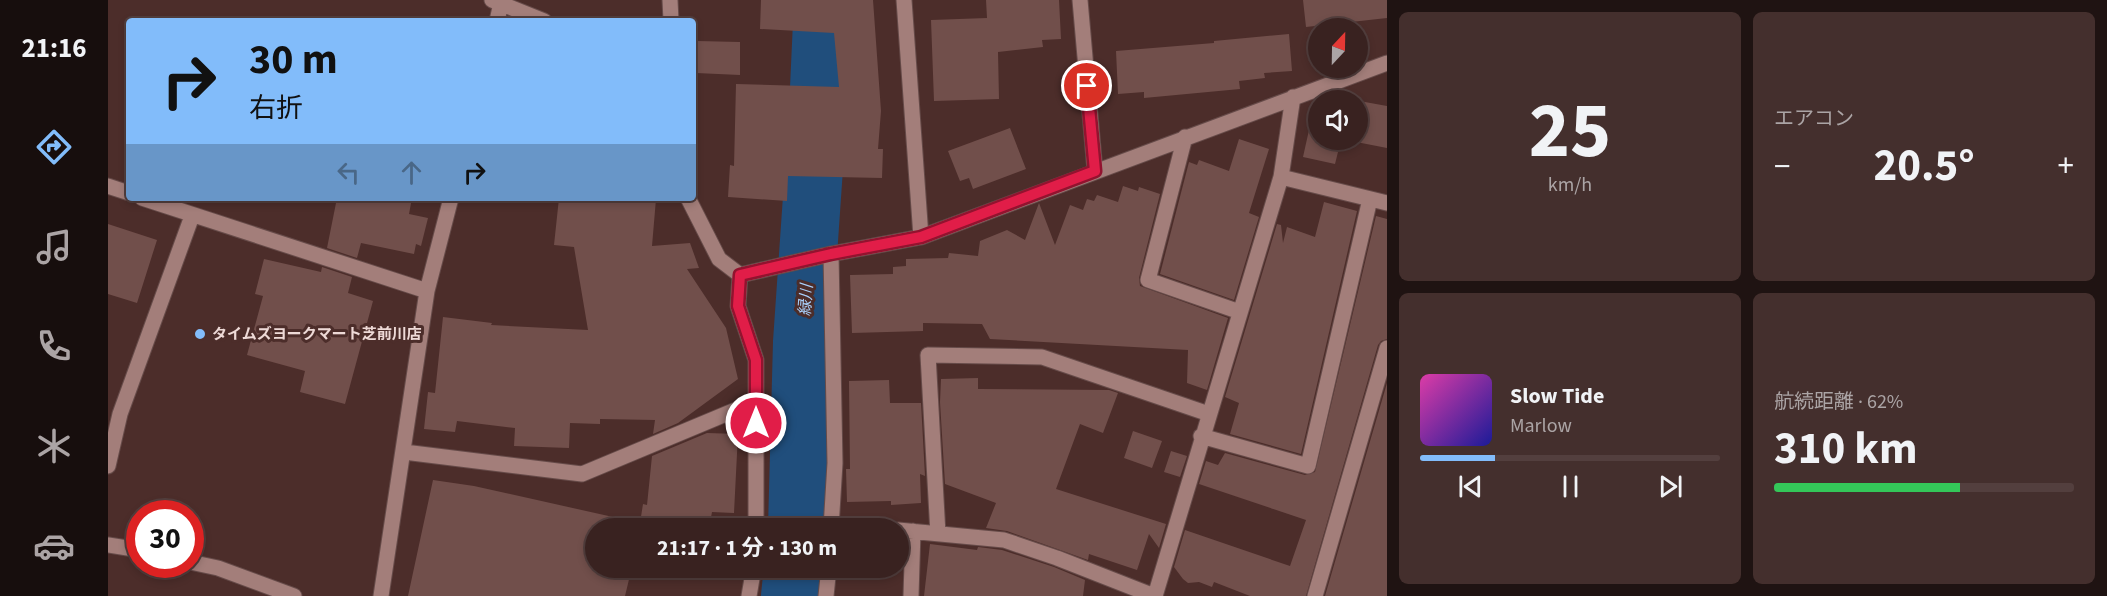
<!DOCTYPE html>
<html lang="ja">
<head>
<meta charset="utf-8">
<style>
	body { margin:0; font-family:"Source Sans 3","Noto Sans JP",sans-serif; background:#442f2d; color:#f1f3f6; height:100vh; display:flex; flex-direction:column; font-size:22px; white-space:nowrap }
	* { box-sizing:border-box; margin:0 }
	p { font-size:20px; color:#aba4a5 }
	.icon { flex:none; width:33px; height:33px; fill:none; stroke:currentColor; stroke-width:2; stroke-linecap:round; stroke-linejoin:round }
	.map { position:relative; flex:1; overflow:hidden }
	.details { display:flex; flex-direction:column; gap:12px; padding:12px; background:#1f1312; width:720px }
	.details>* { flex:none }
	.top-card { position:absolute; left:18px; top:18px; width:570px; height:183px; border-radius:6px; box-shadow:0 3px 9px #0003,0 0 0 2px #533f3e; background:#82bcfa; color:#111; overflow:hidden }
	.needle { width:39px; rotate:22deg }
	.controls { position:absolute; left:1200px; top:18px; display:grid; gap:12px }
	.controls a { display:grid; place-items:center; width:60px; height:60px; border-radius:50%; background:#392220; box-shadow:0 3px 9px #0003,0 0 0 2px #533f3e; font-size:30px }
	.speed { position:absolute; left:18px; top:500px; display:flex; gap:12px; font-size:30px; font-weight:700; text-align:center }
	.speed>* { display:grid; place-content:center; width:78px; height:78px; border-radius:50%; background:#392220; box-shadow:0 3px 9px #0003,0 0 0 2px #533f3e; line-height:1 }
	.speed .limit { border:9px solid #d22; background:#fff; color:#111 }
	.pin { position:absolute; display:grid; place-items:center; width:51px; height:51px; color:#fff; margin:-26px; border:3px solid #fff; border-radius:50%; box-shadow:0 2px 6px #0007 }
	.me { position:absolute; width:66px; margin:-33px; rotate:0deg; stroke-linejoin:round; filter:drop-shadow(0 0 4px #0008) }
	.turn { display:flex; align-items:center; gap:21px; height:126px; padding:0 24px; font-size:27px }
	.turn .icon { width:78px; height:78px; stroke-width:2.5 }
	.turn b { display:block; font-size:42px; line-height:51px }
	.lanes { display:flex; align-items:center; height:57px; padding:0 24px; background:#0003; justify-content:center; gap:30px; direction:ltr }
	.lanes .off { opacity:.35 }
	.big { font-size:45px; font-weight:700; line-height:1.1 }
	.details .widget { flex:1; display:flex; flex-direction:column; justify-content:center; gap:9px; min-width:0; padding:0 21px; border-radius:9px; background:#442f2d }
	.details .dial { align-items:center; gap:0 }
	.dial b { font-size:78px; line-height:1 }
	.song { display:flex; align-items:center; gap:18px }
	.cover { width:72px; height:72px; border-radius:9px; background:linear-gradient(135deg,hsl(320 70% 55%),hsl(240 70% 35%)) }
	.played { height:6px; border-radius:3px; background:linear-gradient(90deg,#82bcfa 25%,#533f3e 25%) }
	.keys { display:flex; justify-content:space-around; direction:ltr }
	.heat { display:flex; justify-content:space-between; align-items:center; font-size:33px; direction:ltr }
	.charge { height:9px; border-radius:4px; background:linear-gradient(90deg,#34c759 62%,#533f3e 0) }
	.details .tiles { flex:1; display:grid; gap:12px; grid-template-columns:repeat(2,1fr) }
	.trip { position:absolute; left:477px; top:518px; width:324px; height:60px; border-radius:30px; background:#392220; box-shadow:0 3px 9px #0003,0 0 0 2px #533f3e; font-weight:700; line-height:60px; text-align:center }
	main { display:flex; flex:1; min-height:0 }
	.tab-bar { display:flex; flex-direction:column; width:108px; justify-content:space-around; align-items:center; background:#170e0d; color:#aba4a5 }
	.tab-bar .icon { width:42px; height:42px }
	.tab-bar .current { color:#82bcfa }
	.tab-bar b { font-size:27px; color:#f1f3f6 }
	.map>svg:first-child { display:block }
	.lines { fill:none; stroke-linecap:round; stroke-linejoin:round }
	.river { stroke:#204e7c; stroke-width:58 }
	.building { fill:#714f4b }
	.minor-casing { stroke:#664b49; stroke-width:17 }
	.minor { stroke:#a37e7a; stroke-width:15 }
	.route-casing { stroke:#92132f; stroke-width:15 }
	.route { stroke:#e11d48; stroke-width:10 }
	.poi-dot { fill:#82bcfa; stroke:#4c2d2a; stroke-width:2 }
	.labels { text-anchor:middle; stroke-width:6; stroke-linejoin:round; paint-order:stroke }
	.poi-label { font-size:15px; font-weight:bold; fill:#eedad7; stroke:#4c2d2a; text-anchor:start }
	.water-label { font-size:16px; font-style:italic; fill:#aad2fd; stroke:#4c2d2a }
</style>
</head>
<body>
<main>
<nav class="tab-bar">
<b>21:16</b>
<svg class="icon current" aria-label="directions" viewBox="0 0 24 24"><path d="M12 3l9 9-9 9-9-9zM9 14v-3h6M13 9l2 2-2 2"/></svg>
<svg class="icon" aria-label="music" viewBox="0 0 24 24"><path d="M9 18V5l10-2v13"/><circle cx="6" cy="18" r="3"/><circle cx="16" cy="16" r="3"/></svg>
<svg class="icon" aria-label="phone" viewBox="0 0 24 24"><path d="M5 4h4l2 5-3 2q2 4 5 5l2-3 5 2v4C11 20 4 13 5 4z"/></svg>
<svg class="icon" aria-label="climate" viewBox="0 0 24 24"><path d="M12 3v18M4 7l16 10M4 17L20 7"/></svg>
<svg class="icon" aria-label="car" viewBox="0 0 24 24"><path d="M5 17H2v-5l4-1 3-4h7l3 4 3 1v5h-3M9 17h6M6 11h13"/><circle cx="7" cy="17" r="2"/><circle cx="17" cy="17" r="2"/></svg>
</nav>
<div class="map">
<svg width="1279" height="596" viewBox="0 0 1279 596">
	<rect width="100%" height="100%" fill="#4c2d2a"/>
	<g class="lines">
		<!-- river -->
		<path class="river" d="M689,528L694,342L710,110L715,0
			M682,596L685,567"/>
	</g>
	<!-- building -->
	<path class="building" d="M653,0H765L773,111L770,149H775L774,178L680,176L679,201L620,197L622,165L626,166L628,84L731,87L726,33L652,29Z
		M878,0H951L953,39L934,40L935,47L890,52L891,99L826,101L823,20L879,18Z
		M1195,0H1279V18L1198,27Z
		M1181,34L1184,71L1156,73L1157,78L1131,81L1132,89L1036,98V92L1010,94L1008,51L1106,43V41Z
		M589,41L632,42V75L588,73Z
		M1245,100H1246L1279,106V148L1238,140H1250V100Z
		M1205,112L1210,114V140H1233L1227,164L1195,157Z
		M902,128L918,169L865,189L861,178L852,181L840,151Z
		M1131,139L1161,149L1141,213L1151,217L1126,300L1052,274L1081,162L1089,165L1091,160L1121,171Z
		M1015,186L1030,191L1031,187L1052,194L1031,278L1032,286L1120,318L1099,390L1079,383L1080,350L882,339L874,324L815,323V331L744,333L742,275L785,274V267L798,266V259L840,258L841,253L870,256L872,241L899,230L917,240L931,203L947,245L962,205L975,210L979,199L986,201L989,195L1010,202Z
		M229,198H304L301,214L320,218L313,246L308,244L306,254L253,243L249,258L219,248Z
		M451,198L548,199L544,246L582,243L591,268L579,269L618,328L630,379L570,423L545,434L547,420L492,419V424L462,423L461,448L406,446L407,428L349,421L347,432L316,429L320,392L327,393L335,317L384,323L383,325L480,330L466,247L446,245Z
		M1216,202L1249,211L1193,454L1122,434L1131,403L1117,397L1169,224L1173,225L1175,243L1179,227L1207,237Z
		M1268,216L1279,219V339L1273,341L1270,345L1198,596H1142L1106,582L1104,587L1091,582L1080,583L1075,579L1066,567L1077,530L1182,566L1198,520L1091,484L1098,461L1110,465L1117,453L1197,475L1207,472Z
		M0,224L49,240L29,303L0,294Z
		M156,259L213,272L214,267L244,277L240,293L265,301L237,404L192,392L197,371L139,355L155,296L147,294Z
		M870,378V389L1001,390L1010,393L995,433L972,424L948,489L1058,524L1051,548L1041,534L1029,570L981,554L980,560L899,531L878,528L888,503L837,484L832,402L833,379Z
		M781,380L782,403H813L817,476L812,474L813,503L783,505V501L739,502L738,469H742L741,381Z
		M1279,383V596H1217Z
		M1025,431L1054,441L1044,468L1016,458Z
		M599,433L630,434L626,513L604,512L601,528H488V567H524L517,596H300L325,480L366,486L532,523L535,504L539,505L544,456Z
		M1063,451L1079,456L1072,477L1056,472Z
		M822,544L869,550L870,547L894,550L946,567L977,580L975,596H816Z
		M542,567H592L589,578Z"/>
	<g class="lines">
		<defs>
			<path id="minor" d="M384,0L436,21
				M562,0L563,21
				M796,0L813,237
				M972,0L987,171
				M389,21L393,3
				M1077,137L1040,280L1132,312
				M1173,177L1279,203
				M0,186L21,193
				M34,198L319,291
				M580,198L611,259L632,275L723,254L813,237L1279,63
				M632,275L630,306L648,360V528
				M1093,436L1200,466L1262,199
				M296,452L474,474L649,401
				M0,466L12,414L84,216
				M723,523L771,528
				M723,528L727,463L723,254
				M790,530L896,540L949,558L1046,596
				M830,534L820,355L934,357L1101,414
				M0,545L32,550
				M82,562L110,568L186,596
				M273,596L319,291L343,198
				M641,596L646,567
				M718,596L721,567
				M803,596L805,531
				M1047,596L1173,177L1185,97
				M1207,596L1279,348"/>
		</defs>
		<!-- minor casing -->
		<use href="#minor" class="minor-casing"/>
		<!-- minor -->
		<use href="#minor" class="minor"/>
	</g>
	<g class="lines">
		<defs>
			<path id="route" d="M648,423V360L630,306L632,275L723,254L813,237L987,171L979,86"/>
		</defs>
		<!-- route casing -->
		<use href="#route" class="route-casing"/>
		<!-- route -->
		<use href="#route" class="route"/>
	</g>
	<!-- markers -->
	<circle class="poi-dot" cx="92" cy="334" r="6"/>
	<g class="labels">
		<!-- poi labels -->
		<g class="poi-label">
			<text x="104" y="339">タイムズヨークマート芝前川店</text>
		</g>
		<!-- water labels -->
		<g class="water-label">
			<text transform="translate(697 300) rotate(-86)" y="6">緑川</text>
		</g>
	</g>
</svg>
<div class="controls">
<a><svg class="needle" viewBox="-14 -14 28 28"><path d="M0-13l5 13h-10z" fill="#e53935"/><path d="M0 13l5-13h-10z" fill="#aba4a5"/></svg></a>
<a><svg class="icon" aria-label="sound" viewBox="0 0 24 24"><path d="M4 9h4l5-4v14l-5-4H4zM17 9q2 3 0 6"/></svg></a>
</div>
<div class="speed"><div class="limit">30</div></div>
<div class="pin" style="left:979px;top:86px;background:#d93025"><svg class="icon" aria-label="arrive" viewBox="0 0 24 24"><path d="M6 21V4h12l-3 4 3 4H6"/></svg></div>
<svg class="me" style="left:648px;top:423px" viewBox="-20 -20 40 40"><circle r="17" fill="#e11d48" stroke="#fff" stroke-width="3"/><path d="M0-11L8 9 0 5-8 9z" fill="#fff"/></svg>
<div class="trip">21:17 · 1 分 · 130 m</div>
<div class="top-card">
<div class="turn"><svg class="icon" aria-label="right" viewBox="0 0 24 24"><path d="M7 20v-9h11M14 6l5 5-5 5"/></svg><div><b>30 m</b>右折</div></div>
<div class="lanes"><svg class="icon off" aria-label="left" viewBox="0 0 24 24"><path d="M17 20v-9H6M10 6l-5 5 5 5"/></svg><svg class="icon off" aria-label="ahead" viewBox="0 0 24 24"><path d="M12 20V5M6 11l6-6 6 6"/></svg><svg class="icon" aria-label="right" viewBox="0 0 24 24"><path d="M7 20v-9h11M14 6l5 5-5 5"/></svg></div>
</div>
</div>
<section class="details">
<div class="tiles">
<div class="widget dial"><b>25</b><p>km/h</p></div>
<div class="widget"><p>エアコン</p>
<div class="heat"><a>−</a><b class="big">20.5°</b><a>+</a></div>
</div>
<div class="widget">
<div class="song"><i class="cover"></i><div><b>Slow Tide</b><p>Marlow</p></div></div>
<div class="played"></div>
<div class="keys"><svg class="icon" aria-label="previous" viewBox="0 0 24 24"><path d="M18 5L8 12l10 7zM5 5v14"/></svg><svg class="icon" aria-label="pause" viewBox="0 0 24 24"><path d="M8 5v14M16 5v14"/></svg><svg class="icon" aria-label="next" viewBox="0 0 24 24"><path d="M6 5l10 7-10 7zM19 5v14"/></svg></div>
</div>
<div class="widget"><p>航続距離 · 62%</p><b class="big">310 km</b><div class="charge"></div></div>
</div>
</section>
</main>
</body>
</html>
